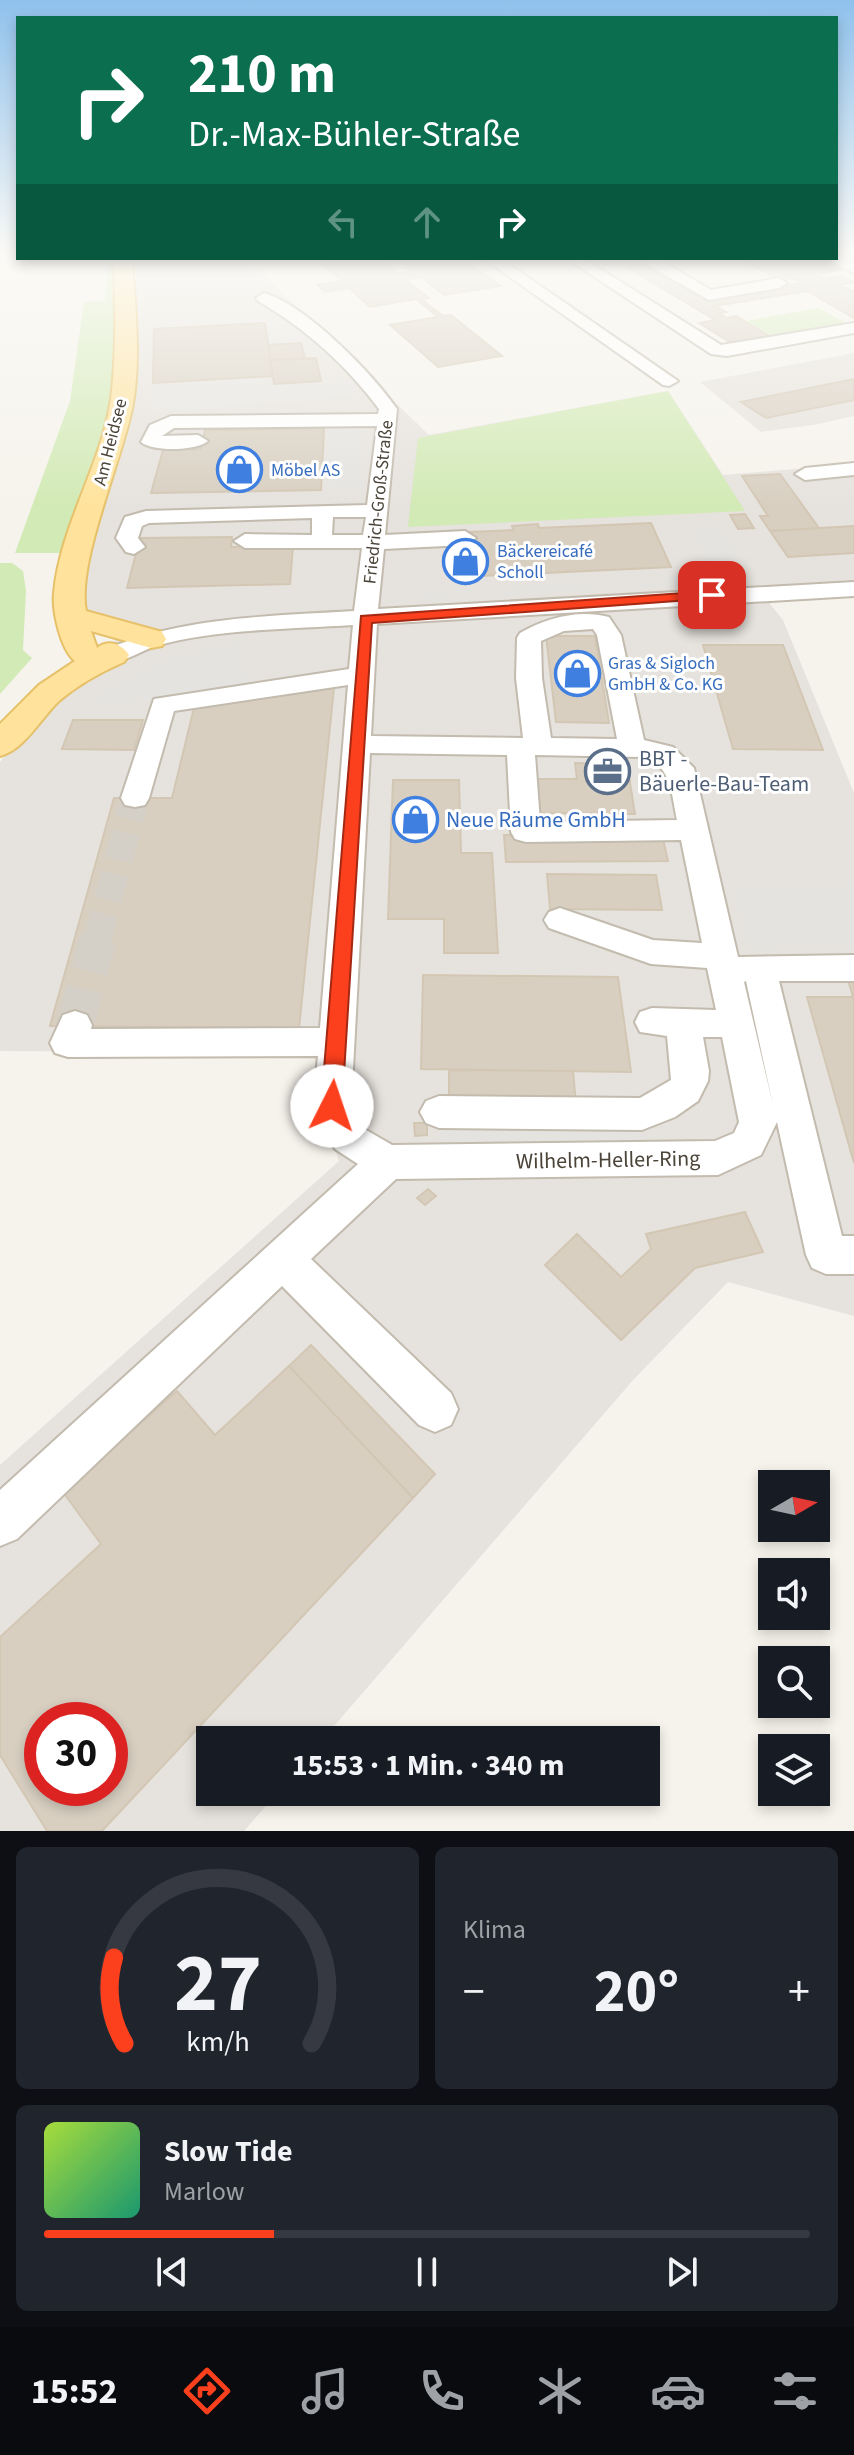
<!DOCTYPE html>
<html lang="de">
<head>
<meta charset="utf-8">
<style>
	body { margin:0; font-family:"Source Sans 3",sans-serif; background:#20242c; color:#f1f3f6; height:100vh; display:flex; flex-direction:column; font-size:30px; white-space:nowrap }
	* { box-sizing:border-box; margin:0 }
	p { font-size:26px; color:#9ea1a6 }
	.icon { flex:none; width:44px; height:44px; fill:none; stroke:currentColor; stroke-width:2; stroke-linecap:round; stroke-linejoin:round }
	.map { position:relative; height:1831px; overflow:hidden }
	.sheet { display:flex; flex-direction:column; gap:16px; padding:16px; background:#0d0f14; flex:1 }
	.sheet>* { flex:none }
	.top-card { position:absolute; left:16px; top:16px; width:822px; height:244px; border-radius:0px; box-shadow:0 4px 12px #0003; background:#0b6e4f; color:#fff; overflow:hidden }
	.needle { width:52px; rotate:81deg }
	.controls { position:absolute; left:758px; top:1470px; display:grid; gap:16px }
	.controls a { display:grid; place-items:center; width:72px; height:72px; border-radius:0px; background:#171b24; box-shadow:0 4px 12px #0003; font-size:40px }
	.speed { position:absolute; left:24px; top:1702px; display:flex; gap:16px; font-size:40px; font-weight:700; text-align:center }
	.speed>* { display:grid; place-content:center; width:104px; height:104px; border-radius:50%; background:#171b24; box-shadow:0 4px 12px #0003; line-height:1 }
	.speed .limit { border:12px solid #d22; background:#fff; color:#111 }
	.pin { position:absolute; display:grid; place-items:center; width:68px; height:68px; color:#fff; margin:-34px; border-radius:16px; box-shadow:0 4px 12px #0006 }
	.me { position:absolute; width:88px; margin:-44px; rotate:4deg; stroke-linejoin:round; filter:drop-shadow(0 0 6px #0008) }
	.turn { display:flex; align-items:center; gap:28px; height:168px; padding:0 40px; font-size:36px }
	.turn .icon { width:104px; height:104px; stroke-width:2.5 }
	.turn b { display:block; font-size:56px; line-height:68px }
	.lanes { display:flex; align-items:center; height:76px; padding:0 40px; background:#0003; justify-content:center; gap:40px; direction:ltr }
	.lanes .off { opacity:.35 }
	.big { font-size:60px; font-weight:700; line-height:1.1 }
	.sheet .card { flex:1; display:flex; flex-direction:column; justify-content:center; gap:12px; min-width:0; padding:0 28px; border-radius:12px; background:#20242c }
	.sheet .dial { align-items:center; gap:0 }
	.dial svg { height:208px; overflow:visible; fill:none; stroke:#363941; stroke-width:7; stroke-linecap:round; text-anchor:middle }
	.dial text { fill:#f1f3f6; stroke:none }
	.song { display:flex; align-items:center; gap:24px }
	.cover { width:96px; height:96px; border-radius:12px; background:linear-gradient(135deg,hsl(80 70% 55%),hsl(160 70% 35%)) }
	.played { height:8px; border-radius:4px; background:linear-gradient(90deg,#fc3f1d 30%,#363941 30%) }
	.keys { display:flex; justify-content:space-around; direction:ltr }
	.heat { display:flex; justify-content:space-between; align-items:center; font-size:44px; direction:ltr }
	.sheet .tiles { flex:1; display:grid; gap:16px; grid-template-columns:1fr 1fr }
	.card:last-child { grid-column:span 2 }
	.trip { position:absolute; left:196px; top:1726px; width:464px; height:80px; border-radius:0px; background:#171b24; box-shadow:0 4px 12px #0003; font-weight:700; line-height:80px; text-align:center }
	.tab-bar { display:flex; height:128px; justify-content:space-around; align-items:center; background:#090b0e; color:#9ea1a6 }
	.tab-bar .icon { width:56px; height:56px }
	.tab-bar .selected { color:#fc3f1d }
	.tab-bar b { font-size:36px; color:#f1f3f6 }
	.map>svg:first-child { display:block }
	.industrial { fill:#e6e2dd; fill-rule:evenodd }
	.green { fill:#d2eab5 }
	.parking { fill:#e5e3e0 }
	.building { fill:#d8cfc1; stroke:#d3c7b4; stroke-width:2; fill-rule:evenodd }
	.lines { fill:none; stroke-linecap:round; stroke-linejoin:round }
	.minor-tunnel-far1 { stroke:#d4d0c8; stroke-width:28; stroke-dasharray:28 14; stroke-linecap:butt }
	.minor-tunnel { stroke:#d4d0c8; stroke-width:37; stroke-dasharray:37 19; stroke-linecap:butt }
	.minor-casing { stroke:#c2bbae; stroke-width:4 }
	.major-casing { stroke:#e6c16a; stroke-width:4 }
	.minor { fill:#fff; fill-rule:evenodd }
	.major { fill:#ffe39c; fill-rule:evenodd }
	.route { fill:#fc3f1d; stroke:#a42913; stroke-width:2 }
	.labels { text-anchor:middle; stroke-width:6; stroke-linejoin:round; paint-order:stroke }
	.far-street-label { font-size:18px; fill:#4b4439; stroke:#fff }
	.far-shop-label { font-size:18px; fill:#366cbe; stroke:#fff; text-anchor:start }
	.service-label { font-size:22px; fill:#4e5e75; stroke:#fff; text-anchor:start }
	.shop-label { font-size:22px; fill:#366cbe; stroke:#fff; text-anchor:start }
	.street-label { font-size:22px; fill:#4b4439; stroke:#fff }
</style>
</head>
<body>
<div class="map">
<svg width="854" height="1831" viewBox="0 0 854 1831">
	<rect width="100%" height="100%" fill="#f6f3ec"/>
	<!-- industrial -->
	<path class="industrial" d="M131,258H246L429,435L668,391L723,475L854,464V581L787,584L770,604L783,620L854,793V1316L728,1282L634,1379L322,1740H210V1792H278L244,1831H0V1465L339,1161L322,1111V1053L0,1051V762L46,704L101,659L124,628L83,609L80,582L124,430ZM42,1720H110V1788H42Z
		M854,353V416L813,425L761,432L700,382Z"/>
	<!-- green -->
	<path class="green" d="M108,258H115L116,359L111,397L103,440L65,553H15L70,401L84,302L105,301Z
		M818,308L848,324L775,337L746,321Z
		M668,391L745,511L408,527L418,438Z
		M0,563H12L23,571L26,591L23,650L32,658L0,694Z"/>
	<!-- parking -->
	<path class="parking" d="M265,378L267,385L353,380L357,397L150,413L151,385Z
		M329,426H363L364,487L327,488Z
		M720,522L743,563L708,565L686,524Z
		M765,573L769,580L424,599L423,591Z
		M239,641L249,684L80,710L103,691L168,658Z
		M731,883H854V949L748,950Z
		M440,1121L641,1122L644,1142L440,1140Z"/>
	<!-- building -->
	<path class="building" d="M363,258H379L398,273L412,271L396,258H461L501,286L444,295L421,277L406,280L429,298L421,299L443,316L451,315L502,356L438,367L390,325L438,317L416,299L370,307L349,288L325,292L318,285L342,281L322,264Z
		M650,258L634,260L705,300L801,283L792,278L780,280L739,258H821L844,269L816,274L826,279L842,276L854,282L839,285L854,291V318L807,291L715,306L726,312L719,313L727,318L736,316L771,337L733,344L699,323L715,320L620,263L604,265L593,259Z
		M265,323L273,376L153,383L154,329Z
		M301,343L305,358L270,360L268,345Z
		M316,358L321,381L274,384L270,360Z
		M854,379V400L766,418L741,402Z
		M324,428L321,490L151,493L163,450L201,449L205,430Z
		M780,474L819,528L770,531L760,516H768L742,476Z
		M745,514L754,528L738,529L730,515Z
		M651,523L671,567L481,576L479,569L446,570L443,555L475,554L470,532L513,530L512,526L538,524L539,528Z
		M854,526V553L788,557L770,531Z
		M232,537L231,547L293,545L290,584L127,588L140,538Z
		M546,636H595L609,723L556,722Z
		M703,645H783L823,750L733,749Z
		M334,688L299,1028L50,1026L114,798H172L194,708Z
		M73,720H143L134,750L62,749Z
		M575,763L627,764L635,814L534,813L531,779H577Z
		M393,780H459L461,853H492L498,953H444V919H388Z
		M504,835H662L668,861L506,862Z
		M547,874L656,875L662,910L550,909Z
		M423,975L618,977L631,1072L421,1069Z
		M848,980H854V1163L807,997H853Z
		M449,1070L573,1071L576,1104L449,1103Z
		M414,1123H427V1135L415,1136Z
		M428,1189L436,1196L425,1205L417,1198Z
		M745,1212L763,1252L695,1268L621,1340L545,1265L577,1234L621,1277L651,1249L646,1234Z
		M311,1345L435,1474L413,1498L289,1366Z
		M289,1366L413,1498L102,1831H47L0,1755V1637L101,1544L63,1492L177,1391L215,1435ZM42,1720H110V1788H42Z"/>
	<g class="lines">
		<!-- minor-tunnel-far1 -->
		<path class="minor-tunnel-far1" d="M97,941L135,798"/>
		<!-- minor-tunnel -->
		<path class="minor-tunnel" d="M75,1025L98,939"/>
		<defs>
			<path id="minor" d="M836,255L854,263V273L823,258H836Z
				M483,258H500L678,381L669,386L663,385Z
				M566,258H583L721,345L854,323V333L727,356L711,354Z
				M646,258H676L665,263L711,290L779,278L787,283L779,288L709,300L646,264Z
				M264,293C306,305 372,373 397,409L385,535L465,531L476,538L465,545L384,549L378,609L854,582V596L377,624L371,736L523,738L516,678L517,638L520,633C546,618 579,609 609,617L621,635L644,740L673,747L694,768L738,957L854,955V981H779L842,1236H854V1274H826L812,1268L806,1255L777,1122L761,1155L718,1175L396,1179L311,1259L451,1393L458,1409L451,1425L435,1432L419,1425L282,1286L17,1539L0,1546V1490L358,1164L335,1149L313,1106L318,1056L68,1057L55,1053L50,1043L63,1015L75,1011L87,1015L92,1025L91,1029L320,1028L348,685L174,711L149,798L145,805L135,807L125,805L121,798L154,699L349,669L353,625C293,629 213,629 156,646C139,651 123,665 104,660L100,655L104,650C183,617 270,616 354,611L362,548H245L234,541L245,534L312,535V518L149,523L142,526L138,538L145,547L134,554L126,552L116,538L125,517L146,511L367,505L377,426L174,428L162,436L198,435L208,441C197,451 152,452 141,442L150,425L171,416L378,414L379,409C347,366 305,328 258,301L256,298ZM333,517H366L363,535H332ZM593,629L597,635L617,739L551,738L542,678L541,641L564,631ZM370,753L507,755L511,832L515,839L526,842L681,840L702,943L653,940L560,908L549,912L544,920L549,928L651,964L707,968L716,1010L652,1008L640,1012L635,1022L640,1032L667,1036L671,1080L640,1098L439,1096L426,1101L420,1112L426,1123L439,1128L642,1130L675,1117L698,1101L708,1081L709,1071L703,1037H722L739,1122L734,1133L715,1141L392,1145L361,1127L351,1106ZM535,755L641,757C672,764 671,793 677,820L540,822ZM746,981L773,1105L744,982Z
				M854,463V475L805,480L795,474L805,468Z"/>
			<path id="major" d="M114,258H132C135,306 141,357 133,404C123,459 76,563 86,611L162,632L166,639L162,646L151,648L91,631L97,648C109,639 121,644 129,655L124,662C101,672 79,684 59,701C41,718 24,750 0,756V724L39,685L75,661C61,650 52,611 54,593C60,526 101,466 111,399C117,352 115,305 114,258Z"/>
		</defs>
		<!-- minor casing -->
		<use href="#minor" class="minor-casing"/>
		<!-- major casing -->
		<use href="#major" class="major-casing"/>
		<!-- minor -->
		<use href="#minor" class="minor"/>
		<!-- major -->
		<use href="#major" class="major"/>
	</g>
	<!-- sky -->
	<linearGradient id="sky" x2="0" y2="1"><stop stop-color="#8fc1ec"/><stop offset="0.5" stop-color="#fbfaf6"/><stop offset="1" stop-color="#fbfaf6" stop-opacity="0"/></linearGradient>
	<rect width="854" height="507" fill="url(#sky)"/>
	<!-- route -->
	<path class="route" d="M712,591L717,593V598L372,623L342,1106L339,1112L332,1114L324,1112L321,1106L361,616Z"/>
	<!-- icons -->
	<defs>
		<symbol id="shop-ring" viewBox="-11 -11 22 22"><circle r="9.5" fill="#fff" stroke="#3f7fe0" stroke-width="1.5"/><path d="M-5-2.5h2.3a2.7 3.5 0 0 1 5.4 0H5L5.5 6h-11ZM-1.5-2.5h3a1.5 2.3 0 0 0-3 0Z" fill="#3f7fe0"/></symbol>
		<symbol id="office-ring" viewBox="-11 -11 22 22"><circle r="9.5" fill="#fff" stroke="#5c6f8a" stroke-width="1.5"/><path d="M-6-3h4V-5.5h4V-3h4V5H-6ZM-1-4.5V-3h2v-1.5ZM-6 0V1H6V0Z" fill="#5c6f8a"/></symbol>
	</defs>
	<g fill-rule="evenodd">
		<use href="#shop-ring" x="214" y="444" width="51" height="51"/>
		<use href="#shop-ring" x="440" y="536" width="51" height="51"/>
		<use href="#shop-ring" x="552" y="648" width="51" height="51"/>
		<use href="#office-ring" x="582" y="746" width="51" height="51"/>
		<use href="#shop-ring" x="390" y="794" width="51" height="51"/>
	</g>
	<g class="labels">
		<!-- far-street labels -->
		<g class="far-street-label">
			<text transform="translate(110 442) rotate(-76)" y="6">Am Heidsee</text>
			<text transform="translate(378 502) rotate(-84)" y="6">Friedrich-Groß-Straße</text>
		</g>
		<!-- far-shop labels -->
		<g class="far-shop-label">
			<text x="271" y="476">Möbel AS</text>
			<text x="497" y="557">Bäckereicafé<tspan x="497" dy="21">Scholl</tspan></text>
			<text x="608" y="669">Gras &amp; Sigloch<tspan x="608" dy="21">GmbH &amp; Co. KG</tspan></text>
		</g>
		<!-- service labels -->
		<g class="service-label">
			<text x="639" y="766">BBT -<tspan x="639" dy="25">Bäuerle-Bau-Team</tspan></text>
		</g>
		<!-- shop labels -->
		<g class="shop-label">
			<text x="446" y="827">Neue Räume GmbH</text>
		</g>
		<!-- street labels -->
		<g class="street-label">
			<text transform="translate(608 1159) rotate(-1)" y="8">Wilhelm-Heller-Ring</text>
		</g>
	</g>
</svg>
<div class="controls">
<a><svg class="needle" viewBox="-14 -14 28 28"><path d="M0-13l5 13h-10z" fill="#e53935"/><path d="M0 13l5-13h-10z" fill="#9ea1a6"/></svg></a>
<a><svg class="icon" aria-label="sound" viewBox="0 0 24 24"><path d="M4 9h4l5-4v14l-5-4H4zM17 9q2 3 0 6"/></svg></a>
<a><svg class="icon" aria-label="search" viewBox="0 0 24 24"><circle cx="10" cy="10" r="6"/><path d="M15 15l6 6"/></svg></a>
<a><svg class="icon" aria-label="layers" viewBox="0 0 24 24"><path d="M12 4l9 5-9 5-9-5zM3 14l9 5 9-5"/></svg></a>
</div>
<div class="speed"><div class="limit">30</div></div>
<div class="pin" style="left:712px;top:595px;background:#d93025"><svg class="icon" aria-label="arrive" viewBox="0 0 24 24"><path d="M6 21V4h12l-3 4 3 4H6"/></svg></div>
<svg class="me" style="left:332px;top:1106px" viewBox="-20 -20 40 40"><circle r="19" fill="#fff"/><path d="M0-13L10 11 0 6-10 11z" fill="#fc3f1d"/></svg>
<div class="trip">15:53 · 1 Min. · 340 m</div>
<div class="top-card">
<div class="turn"><svg class="icon" aria-label="right" viewBox="0 0 24 24"><path d="M7 20v-9h11M14 6l5 5-5 5"/></svg><div><b>210 m</b>Dr.-Max-Bühler-Straße</div></div>
<div class="lanes"><svg class="icon off" aria-label="left" viewBox="0 0 24 24"><path d="M17 20v-9H6M10 6l-5 5 5 5"/></svg><svg class="icon off" aria-label="ahead" viewBox="0 0 24 24"><path d="M12 20V5M6 11l6-6 6 6"/></svg><svg class="icon" aria-label="right" viewBox="0 0 24 24"><path d="M7 20v-9h11M14 6l5 5-5 5"/></svg></div>
</div>
</div>
<section class="sheet">
<div class="tiles">
<div class="card dial"><svg viewBox="0 0 100 80">
<path d="M14 69A42 42 0 1 1 86 69"/>
<path d="M14 69A42 42 0 0 1 10 36" stroke="#fc3f1d"/>
<text x="50" y="56" font-size="32" font-weight="700">27</text>
<text x="50" y="72" font-size="11">km/h</text>
</svg></div>
<div class="card"><p>Klima</p>
<div class="heat"><a>−</a><b class="big">20°</b><a>+</a></div>
</div>
<div class="card">
<div class="song"><i class="cover"></i><div><b>Slow Tide</b><p>Marlow</p></div></div>
<div class="played"></div>
<div class="keys"><svg class="icon" aria-label="previous" viewBox="0 0 24 24"><path d="M18 5L8 12l10 7zM5 5v14"/></svg><svg class="icon" aria-label="pause" viewBox="0 0 24 24"><path d="M8 5v14M16 5v14"/></svg><svg class="icon" aria-label="next" viewBox="0 0 24 24"><path d="M6 5l10 7-10 7zM19 5v14"/></svg></div>
</div>
</div>
</section>
<nav class="tab-bar">
<b>15:52</b>
<svg class="icon selected" aria-label="directions" viewBox="0 0 24 24"><path d="M12 3l9 9-9 9-9-9zM9 14v-3h6M13 9l2 2-2 2"/></svg>
<svg class="icon" aria-label="music" viewBox="0 0 24 24"><path d="M9 18V5l10-2v13"/><circle cx="6" cy="18" r="3"/><circle cx="16" cy="16" r="3"/></svg>
<svg class="icon" aria-label="phone" viewBox="0 0 24 24"><path d="M5 4h4l2 5-3 2q2 4 5 5l2-3 5 2v4C11 20 4 13 5 4z"/></svg>
<svg class="icon" aria-label="climate" viewBox="0 0 24 24"><path d="M12 3v18M4 7l16 10M4 17L20 7"/></svg>
<svg class="icon" aria-label="car" viewBox="0 0 24 24"><path d="M5 17H2v-5l4-1 3-4h7l3 4 3 1v5h-3M9 17h6M6 11h13"/><circle cx="7" cy="17" r="2"/><circle cx="17" cy="17" r="2"/></svg>
<svg class="icon" aria-label="filters" viewBox="0 0 24 24"><path d="M4 7h16M4 17h16"/><circle cx="9" cy="7" r="2"/><circle cx="15" cy="17" r="2"/></svg>
</nav>
</body>
</html>
